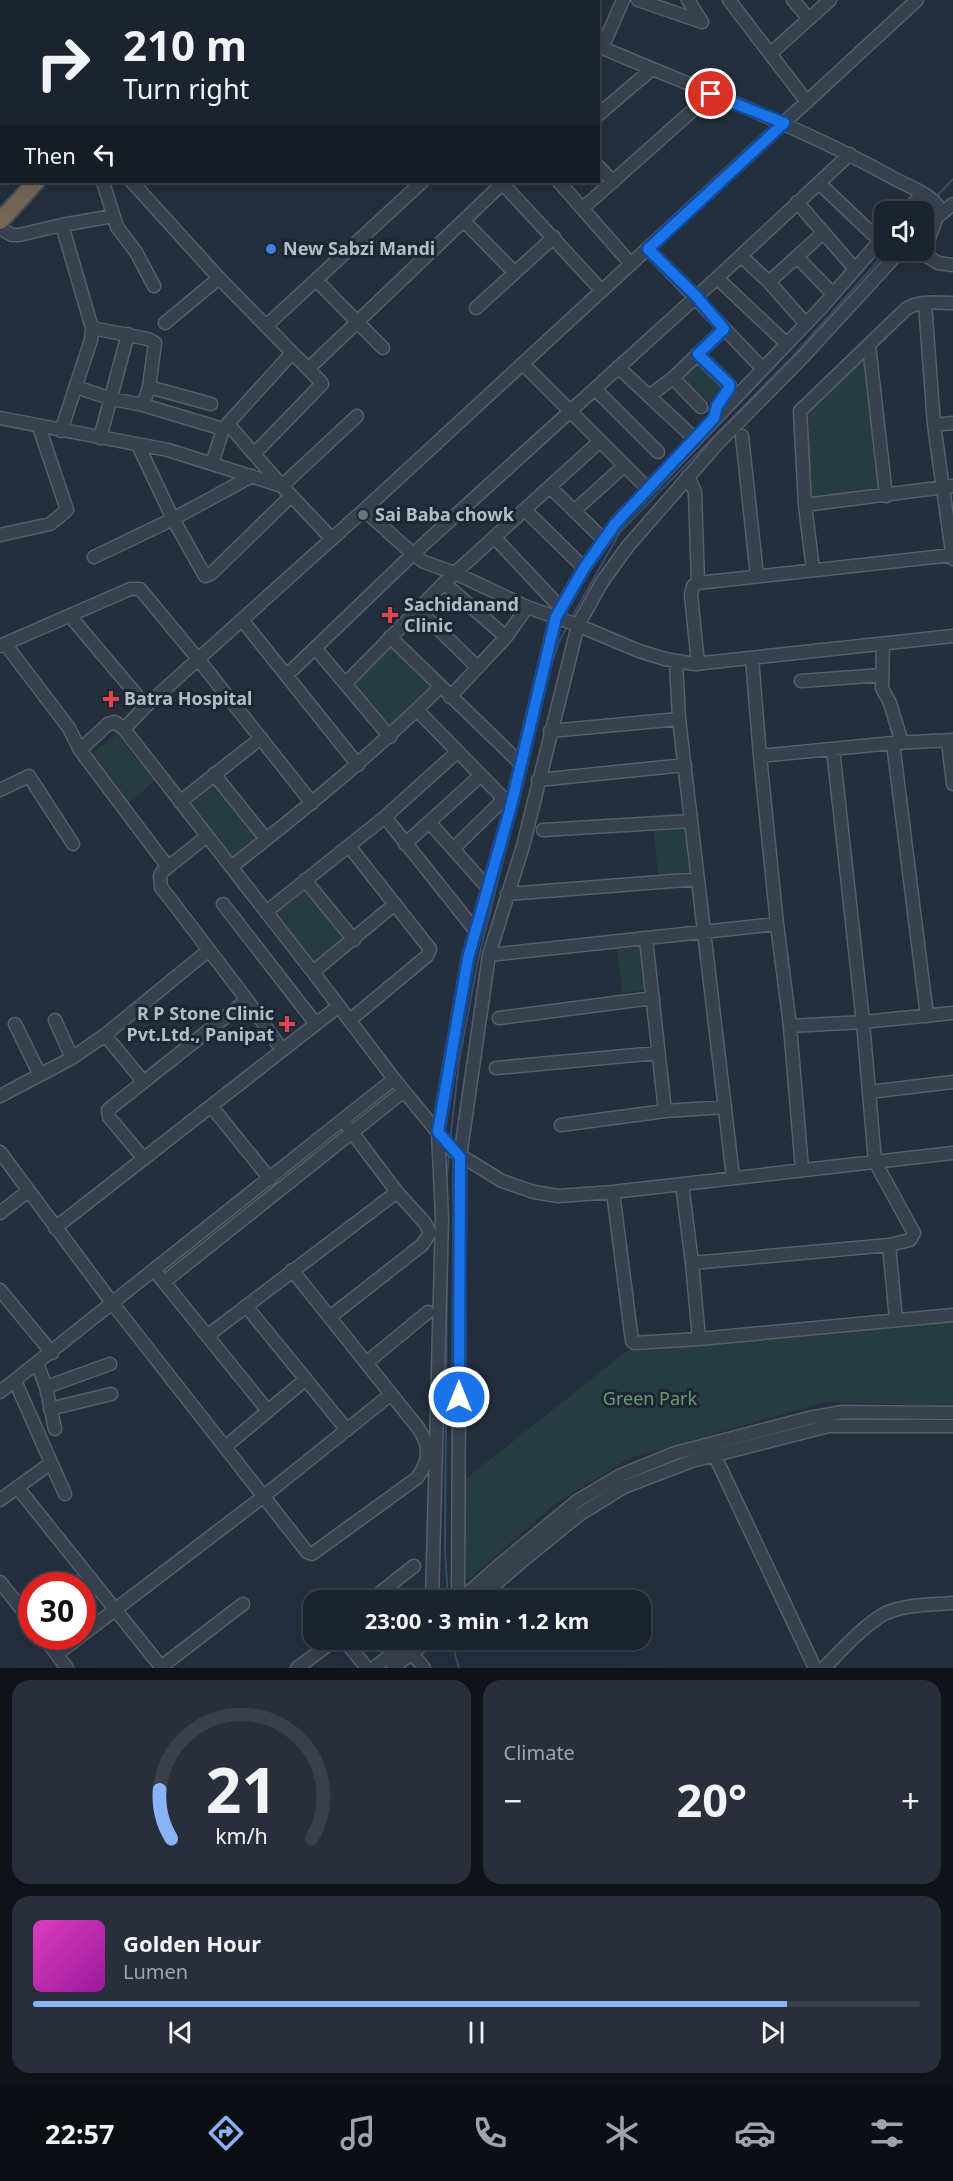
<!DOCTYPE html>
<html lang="en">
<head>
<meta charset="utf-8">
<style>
	body { margin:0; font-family:"Noto Sans",sans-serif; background:#282f3a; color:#f1f3f6; height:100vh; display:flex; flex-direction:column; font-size:22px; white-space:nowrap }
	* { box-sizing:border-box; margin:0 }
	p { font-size:20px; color:#a0a4aa }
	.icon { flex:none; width:33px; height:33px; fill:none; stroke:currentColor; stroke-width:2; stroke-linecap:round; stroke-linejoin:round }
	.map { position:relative; height:1668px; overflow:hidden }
	.panel { display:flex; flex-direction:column; gap:12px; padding:12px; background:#0f1319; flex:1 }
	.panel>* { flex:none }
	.banner { position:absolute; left:0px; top:0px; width:600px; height:183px; box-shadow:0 6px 24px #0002,0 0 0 2px #39404a; background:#1b232e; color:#f1f3f6; overflow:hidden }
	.controls { position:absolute; left:874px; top:201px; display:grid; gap:12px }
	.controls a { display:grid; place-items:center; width:60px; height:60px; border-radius:12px; background:#1b232e; box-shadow:0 6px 24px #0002,0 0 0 2px #39404a; font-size:30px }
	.speed { position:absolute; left:18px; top:1572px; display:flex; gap:12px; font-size:30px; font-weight:700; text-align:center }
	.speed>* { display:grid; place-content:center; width:78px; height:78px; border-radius:50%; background:#1b232e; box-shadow:0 6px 24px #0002,0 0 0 2px #39404a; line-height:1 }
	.speed .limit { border:9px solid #d22; background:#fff; color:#111 }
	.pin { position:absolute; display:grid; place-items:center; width:51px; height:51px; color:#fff; margin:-26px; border:3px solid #fff; border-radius:50%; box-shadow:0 2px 6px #0007 }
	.me { position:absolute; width:66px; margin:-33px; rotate:0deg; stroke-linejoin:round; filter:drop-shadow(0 0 4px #0008) }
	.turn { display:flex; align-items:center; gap:21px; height:126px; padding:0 24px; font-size:27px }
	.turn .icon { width:78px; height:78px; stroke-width:2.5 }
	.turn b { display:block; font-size:42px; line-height:51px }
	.then { display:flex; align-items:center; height:57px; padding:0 24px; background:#0003; gap:12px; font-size:22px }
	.big { font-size:45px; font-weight:700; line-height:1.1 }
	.panel .tile { flex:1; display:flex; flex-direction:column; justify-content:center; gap:9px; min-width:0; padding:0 21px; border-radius:18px; background:#282f3a }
	.panel .dial { align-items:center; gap:0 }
	.dial svg { height:156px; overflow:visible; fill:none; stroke:#39404a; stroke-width:7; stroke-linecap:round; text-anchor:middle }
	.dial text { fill:#f1f3f6; stroke:none }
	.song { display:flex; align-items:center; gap:18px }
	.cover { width:72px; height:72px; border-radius:9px; background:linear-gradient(135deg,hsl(310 70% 55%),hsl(300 70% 35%)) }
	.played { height:6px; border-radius:3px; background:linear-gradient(90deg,#8ab4f8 85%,#39404a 85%) }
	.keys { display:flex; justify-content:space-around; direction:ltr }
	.heat { display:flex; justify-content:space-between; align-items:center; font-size:33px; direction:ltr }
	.panel .tiles { flex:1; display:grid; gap:12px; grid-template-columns:1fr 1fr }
	.tile:last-child { grid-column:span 2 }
	.trip { position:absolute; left:303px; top:1590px; width:348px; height:60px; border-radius:18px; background:#1b232e; box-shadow:0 6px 24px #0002,0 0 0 2px #39404a; font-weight:700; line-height:60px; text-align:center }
	.tabs { display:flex; height:96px; justify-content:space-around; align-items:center; background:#0b0e12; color:#a0a4aa }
	.tabs .icon { width:42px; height:42px }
	.tabs .current { color:#8ab4f8 }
	.tabs b { font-size:27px; color:#f1f3f6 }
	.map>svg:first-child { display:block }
	.green { fill:#263c3f }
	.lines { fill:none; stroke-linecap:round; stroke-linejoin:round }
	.stream { stroke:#394c67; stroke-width:2 }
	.minor-casing { stroke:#565f6c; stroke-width:15 }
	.highway-casing { stroke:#434c59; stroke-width:20 }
	.minor { stroke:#38414e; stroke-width:12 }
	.highway { stroke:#746855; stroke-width:16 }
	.route-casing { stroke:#114b97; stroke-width:15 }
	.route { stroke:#1a73e8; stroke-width:10 }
	.shop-dot { fill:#3f7fe0; stroke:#1d2633; stroke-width:2 }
	.worship-dot { fill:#6b7280; stroke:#1d2633; stroke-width:2 }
	.health-dot { fill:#e0444e; stroke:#1d2633; stroke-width:2 }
	.labels { text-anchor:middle; stroke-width:6; stroke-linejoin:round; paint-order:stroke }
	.poi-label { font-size:18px; font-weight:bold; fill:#b4bcc9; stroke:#1d2633; text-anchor:start }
	.park-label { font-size:18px; fill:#6b9a76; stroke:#1d2633 }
</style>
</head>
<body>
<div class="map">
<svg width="953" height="1668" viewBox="0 0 953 1668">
	<rect width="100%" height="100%" fill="#242f3e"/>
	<!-- green -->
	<path class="green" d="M865,356L880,491L811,498L803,419Z
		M699,359L725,387L705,406L679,379Z
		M393,645L432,688L391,726L351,683Z
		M117,734L155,781L127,804L89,756Z
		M215,784L259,839L233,860L189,805Z
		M685,827L690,874L658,876L654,831Z
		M305,888L346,940L315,965L274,913Z
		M643,947L647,989L622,993L617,949Z
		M953,1319V1406L825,1402L630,1458L555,1504L467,1581L463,1481L627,1351Z"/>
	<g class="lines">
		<!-- stream -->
		<path class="stream" d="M937,196L953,179
			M923,212L931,203
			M572,617L620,532L793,356L888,250
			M547,678L559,642L568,625
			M450,1141L459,1062L478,960L511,829
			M446,1186L449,1153
			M447,1264L445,1550L448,1600
			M451,1640L459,1668"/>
		<defs>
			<path id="minor" d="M77,0L78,2
				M121,0V2
				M344,0L345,2
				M449,0L450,2
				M468,0L473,2
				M533,0L534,2
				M638,0L702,22L688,0
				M729,0L807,102
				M793,0L809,19
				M10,2V0
				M0,32L2,28
				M598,46C698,89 800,126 895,179C910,187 931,194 940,209L926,246L927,256L938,263L953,265
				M602,48L623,0
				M771,53L830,0
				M0,89L2,93
				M0,107H2
				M598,115L652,69
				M598,166L613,182
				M103,182L117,227L136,252L154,286
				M132,182L219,278L321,382L322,384L254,454
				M559,182L631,264
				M502,183L602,291
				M819,183L880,241
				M797,202L855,269
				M583,208L711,94
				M906,212L922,194
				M936,218L953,204
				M464,221L515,273
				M0,228L12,235H19L62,225L113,216
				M648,249C687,288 724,329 763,369
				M741,256L769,282L806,324
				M797,257L833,294
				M717,278L787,344
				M316,280L383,348
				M769,282L823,233
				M925,303L934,425L953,559
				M476,308L554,237
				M165,323L219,278
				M266,326L422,182
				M92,328L148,339L155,343L149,387L143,405
				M869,345L886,496
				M697,354L730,386L716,410
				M523,364L648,489
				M618,367L695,439
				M308,369L504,182
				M673,378L701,407
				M76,387L112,399L143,405L223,429
				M149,387L211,404
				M595,389L658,452
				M649,396L673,378L724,329
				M0,418L168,450L282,486L332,539
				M228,424L282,486L357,416
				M934,425L953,423
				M61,431L91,340L92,328L62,225
				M742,436L757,576
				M100,438L128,334
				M138,445L173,519L205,576L212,573L291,496
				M212,464L223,429L292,353
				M688,476L695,492L698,583
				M550,487L604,540
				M805,505L953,486
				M364,510L413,554L424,562L455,573L527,607L575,624L639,651L665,659L694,664L953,636
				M526,511L584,568
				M574,511L624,466
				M0,535L50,524L67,510L39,427
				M495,538L555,602
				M94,557L173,519L252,476
				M813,570L805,505L800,411L906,309C919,300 938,303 953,303
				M444,583L506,637
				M418,609L477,667
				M70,616L146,706
				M242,620L358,765
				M390,637L520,763
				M883,644L882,688L890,703L902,743
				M6,645L69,728L80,750L168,867
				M0,646L130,589H140L198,659L312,803
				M316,649L390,737
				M752,658L760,756L777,924L790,1026L802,1169
				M676,662L679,719L733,1177
				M698,664L691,595L693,586L698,583L953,555
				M287,675L413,554L717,278L850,154
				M801,681L882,675
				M346,683L444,583L599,442
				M450,697L506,637L527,607
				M417,710L511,806
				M124,729L146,706L364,510L917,0
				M550,731L679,719
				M948,741L953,784
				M893,743L927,1016
				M80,750L108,724L115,722L124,729L313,972L394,1079L453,1151L502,1181L534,1192L558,1196L613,1192L953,1153
				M760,756L893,743L953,740
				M214,774L266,839
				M538,780L685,765
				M0,790L29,776L73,844
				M180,802L261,738
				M385,817L475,930
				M430,823L487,887
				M543,830L691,821
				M207,836L162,872L160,876L161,887L247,1000L282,1050
				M405,844L480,776
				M349,846L430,949L427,956L350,1020
				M453,849L504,799
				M231,867C304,810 375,752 440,687
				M305,880L354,940
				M507,894L698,879
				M223,904L316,1024
				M266,912L385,817L457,752
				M646,939L665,1111
				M489,955L777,924
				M313,972L395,904
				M499,1018L653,998
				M55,1020L72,1058
				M15,1024L40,1075
				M790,1026L863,1022L953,1013
				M105,1035L143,1081
				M496,1068L657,1053
				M869,1092L953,1082
				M0,1096L72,1058L105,1035L209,950
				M211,1106L270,1179
				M561,1125L665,1111L725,1107
				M0,1152L113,1304L307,1552L312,1554L417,1478C430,1461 430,1446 419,1429L292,1270
				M144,1159L109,1117L108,1110L247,1000
				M682,1184L692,1263L699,1339
				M613,1192L632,1341L634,1343L699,1339L953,1315
				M0,1213L28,1191
				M55,1228L339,1006
				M889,1245L896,1320
				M692,1263L889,1245L910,1240L914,1233L875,1162L863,1022L833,749
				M159,1276L268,1411
				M164,1282L404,1091
				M0,1290L52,1353
				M246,1306L347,1430
				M330,1317L422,1245L430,1233L425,1223L397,1192L348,1127
				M207,1336L397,1192
				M37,1363L46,1387L55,1429
				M366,1363L428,1312
				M15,1381L65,1494
				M46,1387L110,1364
				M0,1392L394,1079
				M50,1409L111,1394
				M225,1447L306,1379
				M712,1450L815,1668
				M17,1487L162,1668
				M0,1500L51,1463
				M0,1582L32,1622
				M371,1600L414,1566
				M432,1600L442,1218L438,1132L468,958L511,806L556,617L584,568L616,523L822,307L885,235
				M458,1600L460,1157L489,955L523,846L578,625L602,582L628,546L718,443L802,358L901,250
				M460,1600L502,1563L577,1501L621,1475L675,1453L809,1418L843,1412L953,1413
				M477,1600L521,1562L579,1515L624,1487L692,1461L829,1426H953
				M82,1635L264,1496L390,1395
				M43,1636L67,1668
				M344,1640L367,1668
				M407,1647L424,1668
				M57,1654L81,1636
				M161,1667L243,1604
				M297,1668L335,1640
				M374,1668L410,1640
				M393,1668L429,1640
				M824,1668C841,1651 863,1626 884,1614C904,1604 931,1605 953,1603"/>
			<path id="highway" d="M189,2L191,0
				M206,2L208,0
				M0,221L36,182"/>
		</defs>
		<!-- minor casing -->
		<use href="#minor" class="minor-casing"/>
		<!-- highway casing -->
		<use href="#highway" class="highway-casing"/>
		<!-- minor -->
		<use href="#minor" class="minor"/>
		<!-- highway -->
		<use href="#highway" class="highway"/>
	</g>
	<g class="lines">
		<defs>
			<path id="route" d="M459,1397L460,1157L438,1132L468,958L511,806L556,617L584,568L615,524L714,418L717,406L729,388V384L698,354L724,329L696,296L648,249L784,123L711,94"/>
		</defs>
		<!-- route casing -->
		<use href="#route" class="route-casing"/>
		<!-- route -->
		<use href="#route" class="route"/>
	</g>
	<!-- markers -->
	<circle class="shop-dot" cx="271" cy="249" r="6"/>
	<circle class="worship-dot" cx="363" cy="515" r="6"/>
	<g class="health-dot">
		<path d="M387 606h6v6h6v6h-6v6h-6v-6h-6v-6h6z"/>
		<path d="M108 690h6v6h6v6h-6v6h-6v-6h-6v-6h6z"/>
		<path d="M284 1015h6v6h6v6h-6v6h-6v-6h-6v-6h6z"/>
	</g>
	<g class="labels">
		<!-- poi labels -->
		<g class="poi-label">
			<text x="283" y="255">New Sabzi Mandi</text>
			<text x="375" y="521">Sai Baba chowk</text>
			<text x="404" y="611">Sachidanand<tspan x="404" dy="21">Clinic</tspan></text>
			<text x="124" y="705">Batra Hospital</text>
			<text x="274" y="1020" text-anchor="end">R P Stone Clinic<tspan x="274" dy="21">Pvt.Ltd., Panipat</tspan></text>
		</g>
		<!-- park labels -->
		<g class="park-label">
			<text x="650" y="1405">Green Park</text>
		</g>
	</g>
</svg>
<div class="controls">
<a><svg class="icon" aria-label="sound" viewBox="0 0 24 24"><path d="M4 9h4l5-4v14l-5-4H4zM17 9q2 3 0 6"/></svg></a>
</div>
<div class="speed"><div class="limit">30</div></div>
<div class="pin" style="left:711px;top:94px;background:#d93025"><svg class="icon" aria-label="arrive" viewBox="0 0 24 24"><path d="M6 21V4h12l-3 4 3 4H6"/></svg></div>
<svg class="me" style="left:459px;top:1397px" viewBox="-20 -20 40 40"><circle r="17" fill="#1a73e8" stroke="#fff" stroke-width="3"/><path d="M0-11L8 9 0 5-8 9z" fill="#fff"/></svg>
<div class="trip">23:00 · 3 min · 1.2 km</div>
<div class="banner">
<div class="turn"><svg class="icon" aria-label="right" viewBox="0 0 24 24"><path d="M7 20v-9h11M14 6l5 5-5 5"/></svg><div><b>210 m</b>Turn right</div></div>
<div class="then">Then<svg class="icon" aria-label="left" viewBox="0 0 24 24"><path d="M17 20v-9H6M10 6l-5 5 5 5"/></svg></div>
</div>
</div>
<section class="panel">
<div class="tiles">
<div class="tile dial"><svg viewBox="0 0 100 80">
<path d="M14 69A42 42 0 1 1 86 69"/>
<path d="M14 69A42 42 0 0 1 8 44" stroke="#8ab4f8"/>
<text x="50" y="56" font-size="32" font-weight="700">21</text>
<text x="50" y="72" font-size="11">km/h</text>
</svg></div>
<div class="tile"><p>Climate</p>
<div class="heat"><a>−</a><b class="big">20°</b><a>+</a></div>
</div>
<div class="tile">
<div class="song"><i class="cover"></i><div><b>Golden Hour</b><p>Lumen</p></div></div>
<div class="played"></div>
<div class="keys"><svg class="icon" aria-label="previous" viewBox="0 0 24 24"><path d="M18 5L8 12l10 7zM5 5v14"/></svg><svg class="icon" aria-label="pause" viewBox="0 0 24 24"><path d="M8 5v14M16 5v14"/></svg><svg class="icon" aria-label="next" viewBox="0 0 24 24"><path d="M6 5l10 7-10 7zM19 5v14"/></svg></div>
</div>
</div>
</section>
<nav class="tabs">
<b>22:57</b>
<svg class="icon current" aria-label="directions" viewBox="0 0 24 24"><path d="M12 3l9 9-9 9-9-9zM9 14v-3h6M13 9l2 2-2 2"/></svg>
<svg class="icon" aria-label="music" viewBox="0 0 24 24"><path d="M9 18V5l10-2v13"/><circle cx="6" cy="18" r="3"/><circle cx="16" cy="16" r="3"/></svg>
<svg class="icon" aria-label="phone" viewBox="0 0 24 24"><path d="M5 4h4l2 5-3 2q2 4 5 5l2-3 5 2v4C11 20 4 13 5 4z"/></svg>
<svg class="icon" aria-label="climate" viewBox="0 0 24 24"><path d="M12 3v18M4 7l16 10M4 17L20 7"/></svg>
<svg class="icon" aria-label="car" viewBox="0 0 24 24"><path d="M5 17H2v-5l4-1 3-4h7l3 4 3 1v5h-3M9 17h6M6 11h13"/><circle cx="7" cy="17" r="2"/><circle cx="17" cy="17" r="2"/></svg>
<svg class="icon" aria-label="filters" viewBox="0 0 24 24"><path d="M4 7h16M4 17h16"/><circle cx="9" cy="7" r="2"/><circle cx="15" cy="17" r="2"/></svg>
</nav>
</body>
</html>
